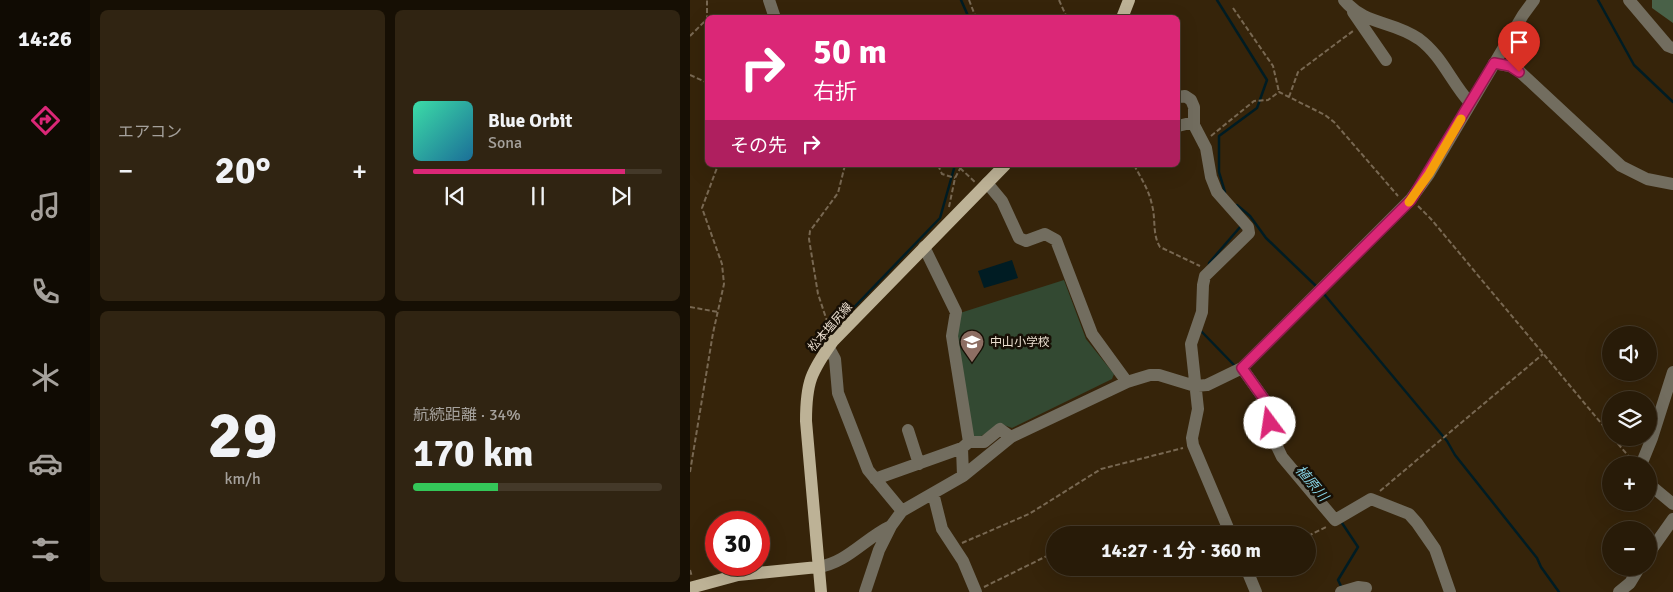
<!DOCTYPE html>
<html lang="ja">
<head>
<meta charset="utf-8">
<style>
	body { margin:0; font-family:Signika,"Noto Sans JP",sans-serif; background:#302412; color:#f1f3f6; height:100vh; display:flex; flex-direction:column; font-size:19px; white-space:nowrap }
	* { box-sizing:border-box; margin:0 }
	p { font-size:16px; color:#a5a19c }
	.icon { flex:none; width:28px; height:28px; fill:none; stroke:currentColor; stroke-width:2; stroke-linecap:round; stroke-linejoin:round }
	.map { position:relative; flex:1; overflow:hidden }
	.side { display:flex; flex-direction:column; gap:10px; padding:10px; background:#160f04; width:600px }
	.side>* { flex:none }
	.top-card { position:absolute; left:15px; top:15px; width:475px; height:152px; border-radius:8px; box-shadow:0 5px 20px #0002,0 0 0 1px #443929; background:#db2777; color:#fff; overflow:hidden }
	.tools { position:absolute; left:912px; top:326px; display:grid; gap:10px }
	.tools a { display:grid; place-items:center; width:55px; height:55px; border-radius:50%; background:#281b08; box-shadow:0 5px 20px #0002,0 0 0 1px #443929; font-size:25px }
	.speed { position:absolute; left:15px; top:511px; display:flex; gap:10px; font-size:25px; font-weight:700; text-align:center }
	.speed>* { display:grid; place-content:center; width:65px; height:65px; border-radius:50%; background:#281b08; box-shadow:0 5px 20px #0002,0 0 0 1px #443929; line-height:1 }
	.speed .limit { border:8px solid #d22; background:#fff; color:#111 }
	.pin { position:absolute; display:grid; place-items:center; width:42px; height:42px; color:#fff; margin:-51px -21px; border-radius:50% 50% 50% 0; rotate:-45deg; box-shadow:0 0 5px #0007 }
	.pin .icon { rotate:45deg }
	.me { position:absolute; width:55px; margin:-28px; rotate:346deg; stroke-linejoin:round; filter:drop-shadow(0 0 4px #0008) }
	.turn { display:flex; align-items:center; gap:18px; height:105px; padding:0 25px; font-size:22px }
	.turn .icon { width:65px; height:65px; stroke-width:2.5 }
	.turn b { display:block; font-size:35px; line-height:42px }
	.then { display:flex; align-items:center; height:48px; padding:0 25px; background:#0003; gap:10px; font-size:19px }
	.big { font-size:38px; font-weight:700; line-height:1.1 }
	.side .tile { flex:1; display:flex; flex-direction:column; justify-content:center; gap:8px; min-width:0; padding:0 18px; border-radius:8px; background:#302412 }
	.side .dial { align-items:center; gap:0 }
	.dial b { font-size:65px; line-height:1 }
	.song { display:flex; align-items:center; gap:15px }
	.cover { width:60px; height:60px; border-radius:8px; background:linear-gradient(135deg,hsl(160 70% 55%),hsl(200 70% 35%)) }
	.played { height:5px; border-radius:2px; background:linear-gradient(90deg,#db2777 85%,#443929 85%) }
	.keys { display:flex; justify-content:space-around; direction:ltr }
	.heat { display:flex; justify-content:space-between; align-items:center; font-size:28px; direction:ltr }
	.charge { height:8px; border-radius:4px; background:linear-gradient(90deg,#34c759 34%,#443929 0) }
	.side .tiles { flex:1; display:grid; gap:10px; grid-template-columns:repeat(2,1fr) }
	.trip { position:absolute; left:356px; top:526px; width:270px; height:50px; border-radius:25px; background:#281b08; box-shadow:0 5px 20px #0002,0 0 0 1px #443929; font-weight:700; line-height:50px; text-align:center }
	main { display:flex; flex:1; min-height:0 }
	.tabs { display:flex; flex-direction:column; width:90px; justify-content:space-around; align-items:center; background:#100b03; color:#a5a19c }
	.tabs .icon { width:35px; height:35px }
	.tabs .on { color:#db2777 }
	.tabs b { font-size:22px; color:#f1f3f6 }
	.map>svg:first-child { display:block }
	.green { fill:#334932 }
	.forest { fill:#496148 }
	.water { fill:#001c23 }
	.lines { fill:none; stroke-linecap:round; stroke-linejoin:round }
	.stream { stroke:#001c23; stroke-width:2.5 }
	.path { stroke:#786852; stroke-width:2; stroke-dasharray:5 2.5; stroke-linecap:butt }
	.minor { stroke:#726d5f; stroke-width:12 }
	.major { stroke:#bdb296; stroke-width:12 }
	.route-casing { stroke:#8e194d; stroke-width:12 }
	.route { stroke:#db2777; stroke-width:9 }
	.slow { stroke:#f59e0b; stroke-width:9 }
	.labels { text-anchor:middle; stroke-width:5; stroke-linejoin:round; paint-order:stroke }
	.street-label { font-size:12px; fill:#ebdfd0; stroke:#170f05 }
	.poi-label { font-size:12px; fill:#ebdfd0; stroke:#170f05; text-anchor:start }
	.water-label { font-size:14px; font-style:italic; fill:#86d2e4; stroke:#170f05 }
</style>
</head>
<body>
<main>
<nav class="tabs">
<b>14:26</b>
<svg class="icon on" aria-label="directions" viewBox="0 0 24 24"><path d="M12 3l9 9-9 9-9-9zM9 14v-3h6M13 9l2 2-2 2"/></svg>
<svg class="icon" aria-label="music" viewBox="0 0 24 24"><path d="M9 18V5l10-2v13"/><circle cx="6" cy="18" r="3"/><circle cx="16" cy="16" r="3"/></svg>
<svg class="icon" aria-label="phone" viewBox="0 0 24 24"><path d="M5 4h4l2 5-3 2q2 4 5 5l2-3 5 2v4C11 20 4 13 5 4z"/></svg>
<svg class="icon" aria-label="climate" viewBox="0 0 24 24"><path d="M12 3v18M4 7l16 10M4 17L20 7"/></svg>
<svg class="icon" aria-label="car" viewBox="0 0 24 24"><path d="M5 17H2v-5l4-1 3-4h7l3 4 3 1v5h-3M9 17h6M6 11h13"/><circle cx="7" cy="17" r="2"/><circle cx="17" cy="17" r="2"/></svg>
<svg class="icon" aria-label="filters" viewBox="0 0 24 24"><path d="M4 7h16M4 17h16"/><circle cx="9" cy="7" r="2"/><circle cx="15" cy="17" r="2"/></svg>
</nav>
<section class="side">
<div class="tiles">
<div class="tile"><p>エアコン</p>
<div class="heat"><a>−</a><b class="big">20°</b><a>+</a></div>
</div>
<div class="tile">
<div class="song"><i class="cover"></i><div><b>Blue Orbit</b><p>Sona</p></div></div>
<div class="played"></div>
<div class="keys"><svg class="icon" aria-label="previous" viewBox="0 0 24 24"><path d="M18 5L8 12l10 7zM5 5v14"/></svg><svg class="icon" aria-label="pause" viewBox="0 0 24 24"><path d="M8 5v14M16 5v14"/></svg><svg class="icon" aria-label="next" viewBox="0 0 24 24"><path d="M6 5l10 7-10 7zM19 5v14"/></svg></div>
</div>
<div class="tile dial"><b>29</b><p>km/h</p></div>
<div class="tile"><p>航続距離 · 34%</p><b class="big">170 km</b><div class="charge"></div></div>
</div>
</section>
<div class="map">
<svg width="983" height="592" viewBox="0 0 983 592">
	<rect width="100%" height="100%" fill="#36240a"/>
	<!-- green -->
	<path class="green" d="M374,280L396,339L424,374L422,379L322,428L311,424L283,441L264,336L270,313Z"/>
	<!-- forest -->
	<path class="forest" d="M962,0H983V23L962,8Z"/>
	<!-- water -->
	<path class="water" d="M322,260L328,278L294,288L288,271Z"/>
	<g class="lines">
		<!-- stream -->
		<path class="stream" d="M271,0L279,18
			M527,0L577,80L567,108L529,136V172L535,192
			M908,0L944,65L983,102
			M547,205L560,216L576,238L626,286
			M519,266V263L551,226
			M634,294L757,441L765,455L847,558L851,567L869,592
			M511,331L545,366
			M125,352L146,326L250,218L265,165
			M650,520L668,547L648,580L652,588"/>
		<!-- path -->
		<path class="path" d="M279,0L286,18
			M369,0L377,18
			M543,8L583,66L589,92
			M0,36L17,19V0
			M0,75L18,83
			M599,97L608,72L663,31
			M521,136L564,101L578,100L589,92L635,115L644,122L708,196
			M248,165L252,174L265,178
			M444,165C451,178 459,190 462,205C466,219 462,234 470,247L510,266
			M270,168L285,182
			M728,206L741,219L921,435
			M259,207L265,178L272,165
			M0,307L28,312
			M140,330L128,294L119,239L120,231L148,193L155,165
			M923,438L941,459
			M0,472L23,333L34,284L32,264L12,208L28,165
			M690,491L853,354
			M618,536L638,526
			M272,543L339,514L411,469L493,448
			M0,570L2,577
			M294,587L365,552"/>
		<!-- minor -->
		<path class="minor" d="M79,0L85,18
			M654,0C676,26 702,20 729,39C752,56 761,82 780,103
			M939,0L978,46L983,48
			M663,12L696,60
			M804,63L820,66L829,71L931,166L957,179L983,184
			M488,97L495,96L501,100L504,107V125L516,148L521,177L527,192L558,227L559,233L515,276L513,285L512,312L501,344L508,409L502,438L503,445L541,535
			M488,126L504,122
			M297,183L312,201L329,238L336,241L355,234L366,240L402,334L437,382
			M139,348L145,359L148,393L178,470L212,511
			M552,368L574,399L582,436L592,457L645,520L681,499L719,514L727,523L745,549L760,592
			M218,430L229,464
			M279,442H294L310,429L321,437
			M272,448L273,476
			M951,465L962,438L983,372
			M185,479L272,448L279,442L262,336L266,312L234,247
			M959,484L983,504
			M243,493L252,529L273,561L286,592
			M959,553L983,519
			M128,567C157,563 175,538 201,526
			M556,568L566,592
			M175,592L189,550L201,526L212,511L273,476L321,437L437,382L460,375H469L505,386L517,385L552,368L721,199L739,174L833,15L844,0
			M651,592L668,587L676,588
			M929,592L940,583L949,568"/>
		<!-- major -->
		<path class="major" d="M432,18L439,0
			M0,588L48,575L128,567
			M131,592L116,421C116,382 121,372 143,341L315,165"/>
	</g>
	<g class="lines">
		<defs>
			<path id="route" d="M580,423L574,399L552,368L721,200L804,63L820,66L829,72"/>
		</defs>
		<!-- route casing -->
		<use href="#route" class="route-casing"/>
		<!-- route -->
		<use href="#route" class="route"/>
		<!-- slow -->
		<path class="slow" d="M719,202L739,174L771,119"/>
	</g>
	<!-- icons -->
	<defs>
		<symbol id="school-pin" viewBox="-11 -11 22 30"><path d="M0 17L-7.5 6A9.5 9.5 0 1 1 7.5 6Z" fill="#8d6e63" stroke="#170f05"/><path d="M0-5L7-2L0 1L-7-2ZM-4 1L0 2.5L4 1V4Q0 6-4 4Z" fill="#fff"/></symbol>
	</defs>
	<g fill-rule="evenodd">
		<use href="#school-pin" x="268" y="328" width="28" height="38"/>
	</g>
	<g class="labels">
		<!-- street labels -->
		<g class="street-label">
			<text transform="translate(140 327) rotate(-49)" y="4">松本塩尻線</text>
		</g>
		<!-- poi labels -->
		<g class="poi-label">
			<text x="300" y="346">中山小学校</text>
		</g>
		<!-- water labels -->
		<g class="water-label">
			<text transform="translate(622 483) rotate(50)" y="5">植原川</text>
		</g>
	</g>
</svg>
<div class="tools">
<a><svg class="icon" aria-label="sound" viewBox="0 0 24 24"><path d="M4 9h4l5-4v14l-5-4H4zM17 9q2 3 0 6"/></svg></a>
<a><svg class="icon" aria-label="layers" viewBox="0 0 24 24"><path d="M12 4l9 5-9 5-9-5zM3 14l9 5 9-5"/></svg></a>
<a>+</a>
<a>−</a>
</div>
<div class="speed"><div class="limit">30</div></div>
<div class="pin" style="left:829px;top:72px;background:#d93025"><svg class="icon" aria-label="arrive" viewBox="0 0 24 24"><path d="M6 21V4h12l-3 4 3 4H6"/></svg></div>
<svg class="me" style="left:580px;top:423px" viewBox="-20 -20 40 40"><circle r="19" fill="#fff"/><path d="M0-13L10 11 0 6-10 11z" fill="#db2777"/></svg>
<div class="trip">14:27 · 1 分 · 360 m</div>
<div class="top-card">
<div class="turn"><svg class="icon" aria-label="right" viewBox="0 0 24 24"><path d="M7 20v-9h11M14 6l5 5-5 5"/></svg><div><b>50 m</b>右折</div></div>
<div class="then">その先<svg class="icon" aria-label="right" viewBox="0 0 24 24"><path d="M7 20v-9h11M14 6l5 5-5 5"/></svg></div>
</div>
</div>
</main>
</body>
</html>
